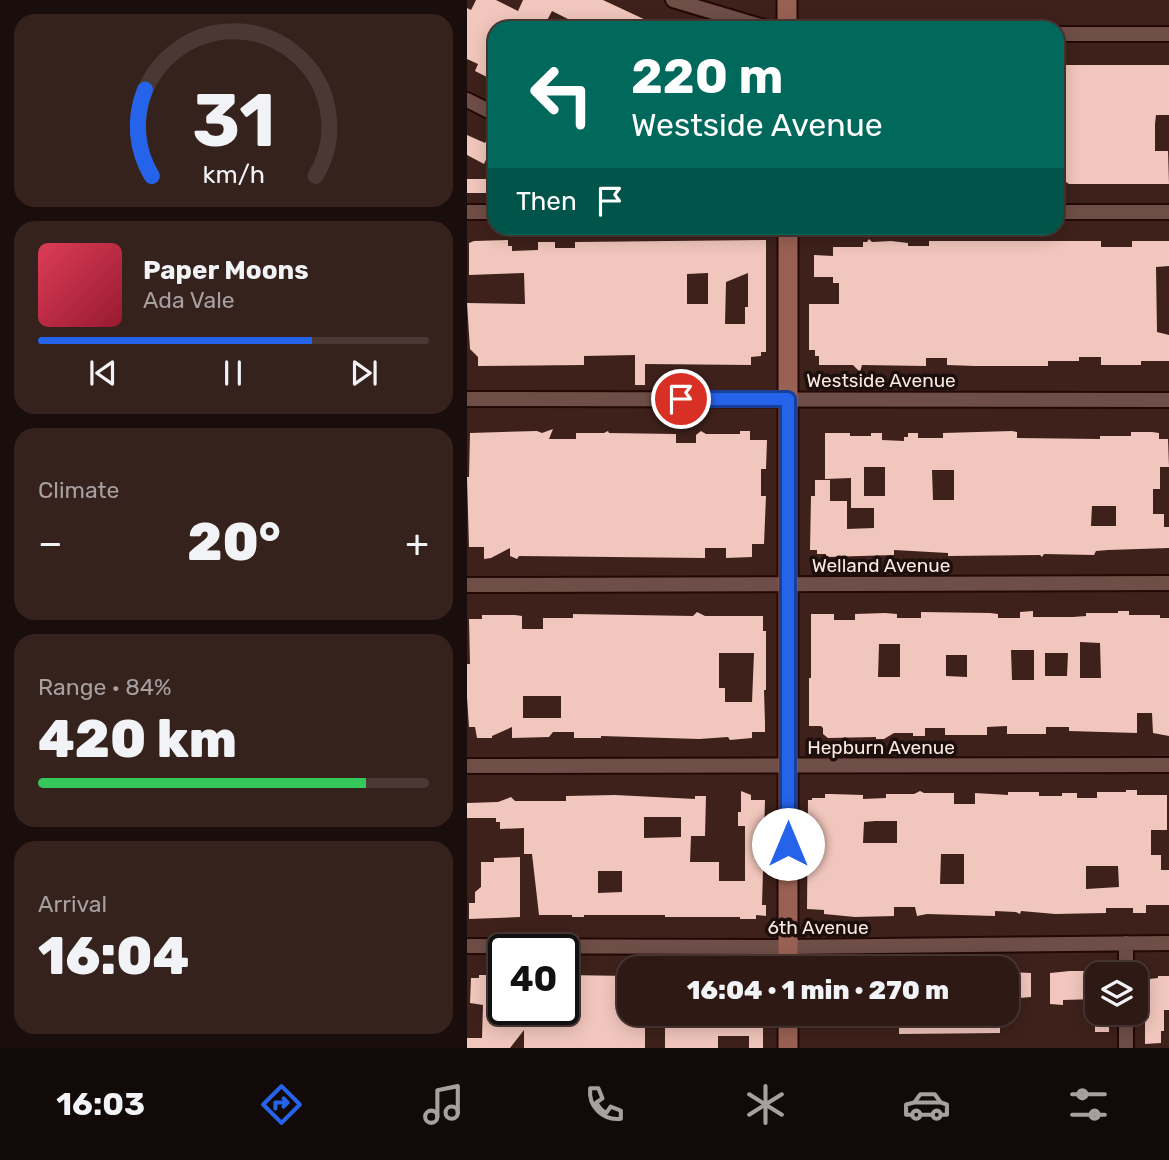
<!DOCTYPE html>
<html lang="en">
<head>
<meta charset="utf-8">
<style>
	body { margin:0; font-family:Rubik,sans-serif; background:#36221d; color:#f1f3f6; height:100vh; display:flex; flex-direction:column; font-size:26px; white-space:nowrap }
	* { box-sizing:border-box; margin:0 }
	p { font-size:23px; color:#a7a0a0 }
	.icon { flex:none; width:38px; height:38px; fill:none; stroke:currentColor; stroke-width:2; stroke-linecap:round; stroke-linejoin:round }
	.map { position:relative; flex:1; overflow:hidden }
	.drawer { display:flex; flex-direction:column; gap:14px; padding:14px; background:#190e0b; width:467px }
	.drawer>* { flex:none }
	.guide { position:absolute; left:21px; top:21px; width:576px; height:214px; border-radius:21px; box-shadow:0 4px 18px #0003,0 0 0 2px #493834; background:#00695c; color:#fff; overflow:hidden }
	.tools { position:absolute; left:618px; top:962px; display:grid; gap:14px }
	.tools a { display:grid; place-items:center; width:63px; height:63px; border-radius:14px; background:#2e1914; box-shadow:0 4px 18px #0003,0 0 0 2px #493834; font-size:35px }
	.speed { position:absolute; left:21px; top:934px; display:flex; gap:14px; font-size:35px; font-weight:700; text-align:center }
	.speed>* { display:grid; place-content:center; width:91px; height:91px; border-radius:50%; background:#2e1914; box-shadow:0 4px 18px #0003,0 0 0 2px #493834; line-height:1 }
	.speed .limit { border:4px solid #111; border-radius:10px; background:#fff; color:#111 }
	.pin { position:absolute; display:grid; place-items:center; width:60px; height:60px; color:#fff; margin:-30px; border:4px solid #fff; border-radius:50%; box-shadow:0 2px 7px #0007 }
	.me { position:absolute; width:77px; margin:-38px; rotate:0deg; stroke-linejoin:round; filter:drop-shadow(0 0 5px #0008) }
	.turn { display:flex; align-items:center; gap:24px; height:147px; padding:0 28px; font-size:32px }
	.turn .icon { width:91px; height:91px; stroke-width:2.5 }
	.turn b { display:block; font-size:49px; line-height:60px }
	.then { display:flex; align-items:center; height:66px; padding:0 28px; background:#0003; gap:14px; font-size:26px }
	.big { font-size:52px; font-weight:800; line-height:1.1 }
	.drawer .card { flex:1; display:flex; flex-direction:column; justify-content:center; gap:10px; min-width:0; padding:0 24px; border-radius:21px; background:#36221d }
	.drawer .dial { align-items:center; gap:0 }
	.dial svg { height:182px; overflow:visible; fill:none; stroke:#493834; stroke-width:7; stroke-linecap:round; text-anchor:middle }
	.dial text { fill:#f1f3f6; stroke:none }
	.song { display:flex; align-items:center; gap:21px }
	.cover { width:84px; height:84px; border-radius:10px; background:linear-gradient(135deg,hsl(350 70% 55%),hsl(350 70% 35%)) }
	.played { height:7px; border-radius:4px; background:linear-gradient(90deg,#2563eb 70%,#493834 70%) }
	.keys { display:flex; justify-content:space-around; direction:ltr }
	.heat { display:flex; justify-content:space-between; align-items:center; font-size:38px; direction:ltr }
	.charge { height:10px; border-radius:5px; background:linear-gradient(90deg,#34c759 84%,#493834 0) }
	.trip { position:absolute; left:150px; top:956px; width:402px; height:70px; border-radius:21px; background:#2e1914; box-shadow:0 4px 18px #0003,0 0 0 2px #493834; font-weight:800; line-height:70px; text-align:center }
	.menu { display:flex; height:112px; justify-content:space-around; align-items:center; background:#120a08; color:#a7a0a0 }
	.menu .icon { width:49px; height:49px }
	.menu .active { color:#2563eb }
	.menu b { font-size:32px; color:#f1f3f6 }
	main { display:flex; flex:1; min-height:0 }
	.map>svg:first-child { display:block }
	.building { fill:#f1c6bc; fill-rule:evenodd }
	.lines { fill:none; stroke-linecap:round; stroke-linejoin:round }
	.street-casing { stroke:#230905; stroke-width:18 }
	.secondary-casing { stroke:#230905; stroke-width:23 }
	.street { stroke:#6f4e47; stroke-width:14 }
	.secondary { stroke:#996154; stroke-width:19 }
	.route-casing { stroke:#184099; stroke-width:18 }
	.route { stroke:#2563eb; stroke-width:12 }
	.labels { text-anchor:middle; stroke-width:7; stroke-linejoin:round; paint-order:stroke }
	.street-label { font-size:19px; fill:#fce8e3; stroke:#1c0f0c }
</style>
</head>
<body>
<main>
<section class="drawer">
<div class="card dial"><svg viewBox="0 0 100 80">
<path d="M14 69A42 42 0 1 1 86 69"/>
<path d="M14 69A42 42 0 0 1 11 31" stroke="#2563eb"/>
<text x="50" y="56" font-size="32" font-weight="700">31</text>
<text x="50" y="72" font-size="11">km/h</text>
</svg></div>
<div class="card">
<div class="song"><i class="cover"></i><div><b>Paper Moons</b><p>Ada Vale</p></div></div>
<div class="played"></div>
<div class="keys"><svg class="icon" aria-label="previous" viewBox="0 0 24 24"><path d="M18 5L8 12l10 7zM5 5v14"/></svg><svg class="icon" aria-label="pause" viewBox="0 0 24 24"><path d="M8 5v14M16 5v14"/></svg><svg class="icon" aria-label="next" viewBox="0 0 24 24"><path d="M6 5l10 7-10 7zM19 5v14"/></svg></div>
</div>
<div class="card"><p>Climate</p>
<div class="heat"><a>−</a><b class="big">20°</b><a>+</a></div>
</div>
<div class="card"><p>Range · 84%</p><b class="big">420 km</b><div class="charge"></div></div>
<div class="card"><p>Arrival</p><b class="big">16:04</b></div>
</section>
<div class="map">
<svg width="702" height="1048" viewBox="0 0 702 1048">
	<rect width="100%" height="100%" fill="#3e211b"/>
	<!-- building -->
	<path class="building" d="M9,0H29L51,11L56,0H136L196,28H119L85,11L76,28H28V81L8,71L11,64L0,59V8L4,10Z
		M597,65H702V115H689L688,124V151H701L702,184H602L599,182V178H590V72H597Z
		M28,125V158L21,155L17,164L0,155V135L18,143Z
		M0,179H28V193H0Z
		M402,239L405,242L424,241L441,243V246H462V241H634V247H665V241H702V266L689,267L690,332L702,335V361H674V365H634V357H612V361H581V366H508L480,365V358H459V366L395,365L393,372L386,365H352V356H348V350H342V304H372V283H366V277H347V255L366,256V247H396V242H400Z
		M41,240V246H45V251L71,250V242H88V248H108V242L299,240V352H294V356L284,357V365L178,364V385H168V355L117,356V365L11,366V357L3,349L0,303L58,304L57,273L2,275V243L7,241ZM241,273V304H220V274ZM281,273V307H278V324H258L259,282Z
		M86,429L82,439H109V433H137L141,431L142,433L209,434V443H229V435L234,431L239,434H273V431H283V440H300L299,469H294V496H299L297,544H285V557L259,558V548H238V558L52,556L50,559L43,556V548L24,558L17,559V547H2L0,477H2L3,433L70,431L75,433Z
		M545,431L550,432V438L633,439V436H664V432H685L692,433V439H701L702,467H693V489H686V514H697V527H702V548L641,550L629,551L627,555L577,554L575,557L573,555L481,556V553L427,550V555L359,557V554H350V550H343L344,496H348V480H363V501H380V529L407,528V508H384V478L358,479V433H383V436H404V433H415V440L437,441V437H441V433H451V438H476V433ZM397,467H418V496H397ZM465,470H487V500H466ZM625,506H649V526H624Z
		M566,611V617H606L619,616V613H651V611H662V615H693V618H702V736L686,733L685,713H670V733L602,731V727H579V734H540V726L520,727V735H478V728H458V736H446V733H427L417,739H409V737L361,738L356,734V728L354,726H342V678H344V614H367V620H388V614L418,613L430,614V618H454V612L523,613L531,614V618H553V612ZM613,642L633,643L634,678H613ZM412,644H433V677H411ZM544,650H567V680H545ZM578,653H601L600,676H578ZM479,655H500V677L479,676Z
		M230,612L238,616H296V631H299V690H297L298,723V732H285V738L263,740L261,737L232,739L134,736V738H107V732H86L82,737L45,738V727L25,736V738H10L8,727H2L0,697V664H3L2,619H15V615H48L55,616V629H76V618H106V614L226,616ZM252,653H287L285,702H258V688H252ZM56,696H94V718H56Z
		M659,790H670V795H700V830H684V855H694V870H702V905H679V913H666V908H639V913L588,914L554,911L553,914L549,912L528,911V916L460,914L450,916L448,907H427V916L388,917L357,914V910L340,909L341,800H345V798H358V794H364L396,795V799L419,798V794H447L453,791L457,793H487V804H508V793L541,795V792H572V796H595V793H610V798H630V792H659ZM408,821H430V843H396L397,822ZM474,854H497V884H473ZM619,866H651L652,887L619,889Z
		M274,791L284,795V800H298L295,905H299V916L289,915V919H273V917H198V915H117V917H105V915H72L65,854H57V828L33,829V822H29V818H0V803L31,802L44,797L48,801H99V796L148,795L228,799V796H239L238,836H224L223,862H252V881H278V826H271V812H274ZM177,817H214V837L177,838ZM131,871H155V892L131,893Z
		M53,857V917L2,919V903H8V892L14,887V862H27V858Z
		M603,971H626V973H630V999L596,1000V1005L583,1004V973Z
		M541,972L564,973V997L541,999Z
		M12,975H37V1010H48V1021L89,1020V1010H96L98,975L163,976V1024L178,1023V1048H57V1030L43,1048H0V1038H15L16,1005L3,1003L4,978H12Z
		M691,976H702V1010H697V1031H694V1043L678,1044V1018H682V979L691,978Z
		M272,1013H286V1018H296V1048H282V1036H251V1048H198V1023L272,1022Z
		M479,1013H489V1021L533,1022V1033L432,1034V1022L479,1021Z
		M628,1019H642V1032H628Z"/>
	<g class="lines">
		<defs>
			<path id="street" d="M206,0L300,28
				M590,34H702
				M0,100L28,114
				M0,212H28
				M590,212H702
				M0,399L702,400
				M0,585L702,583
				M0,766L702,765
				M659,943V975
				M0,946L321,947L702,943
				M659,1013V1048"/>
			<path id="secondary" d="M320,0V28
				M321,228V968
				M321,1013V1048"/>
		</defs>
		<!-- street casing -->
		<use href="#street" class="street-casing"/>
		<!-- secondary casing -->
		<use href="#secondary" class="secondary-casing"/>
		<!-- street -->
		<use href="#street" class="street"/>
		<!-- secondary -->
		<use href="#secondary" class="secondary"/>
	</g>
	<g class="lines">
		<defs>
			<path id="route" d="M214,399H321V844"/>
		</defs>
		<!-- route casing -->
		<use href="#route" class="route-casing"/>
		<!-- route -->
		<use href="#route" class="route"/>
	</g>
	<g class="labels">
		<!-- street labels -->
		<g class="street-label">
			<text x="414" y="387">Westside Avenue</text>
			<text x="414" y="572">Welland Avenue</text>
			<text x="414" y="754">Hepburn Avenue</text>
			<text x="351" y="934">6th Avenue</text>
		</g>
	</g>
</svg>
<div class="tools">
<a><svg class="icon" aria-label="layers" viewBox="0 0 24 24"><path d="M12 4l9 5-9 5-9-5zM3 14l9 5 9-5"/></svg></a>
</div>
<div class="speed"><div class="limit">40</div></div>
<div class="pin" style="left:214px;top:399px;background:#d93025"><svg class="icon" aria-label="arrive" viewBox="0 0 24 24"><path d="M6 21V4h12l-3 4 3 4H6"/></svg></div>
<svg class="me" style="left:321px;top:844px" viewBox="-20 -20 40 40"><circle r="19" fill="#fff"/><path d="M0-13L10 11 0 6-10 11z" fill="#2563eb"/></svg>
<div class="trip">16:04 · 1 min · 270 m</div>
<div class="guide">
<div class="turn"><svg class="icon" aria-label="left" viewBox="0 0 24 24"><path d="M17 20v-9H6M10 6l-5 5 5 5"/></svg><div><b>220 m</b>Westside Avenue</div></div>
<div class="then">Then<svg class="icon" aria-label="arrive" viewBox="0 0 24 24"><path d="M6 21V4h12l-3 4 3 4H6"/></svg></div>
</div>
</div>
</main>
<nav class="menu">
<b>16:03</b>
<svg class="icon active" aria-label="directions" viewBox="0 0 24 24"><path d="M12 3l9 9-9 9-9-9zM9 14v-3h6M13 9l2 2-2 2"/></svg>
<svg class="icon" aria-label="music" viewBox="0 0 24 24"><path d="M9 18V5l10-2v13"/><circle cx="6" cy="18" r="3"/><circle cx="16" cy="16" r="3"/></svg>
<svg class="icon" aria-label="phone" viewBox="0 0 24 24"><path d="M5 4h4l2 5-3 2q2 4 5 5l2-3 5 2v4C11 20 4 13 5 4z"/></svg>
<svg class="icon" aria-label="climate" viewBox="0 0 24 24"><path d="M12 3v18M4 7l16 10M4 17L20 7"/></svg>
<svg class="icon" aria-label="car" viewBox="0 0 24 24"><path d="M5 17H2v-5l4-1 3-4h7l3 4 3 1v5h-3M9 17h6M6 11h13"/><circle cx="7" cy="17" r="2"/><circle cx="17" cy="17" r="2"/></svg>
<svg class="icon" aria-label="filters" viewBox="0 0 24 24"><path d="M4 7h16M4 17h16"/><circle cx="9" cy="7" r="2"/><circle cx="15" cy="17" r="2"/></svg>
</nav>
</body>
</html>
